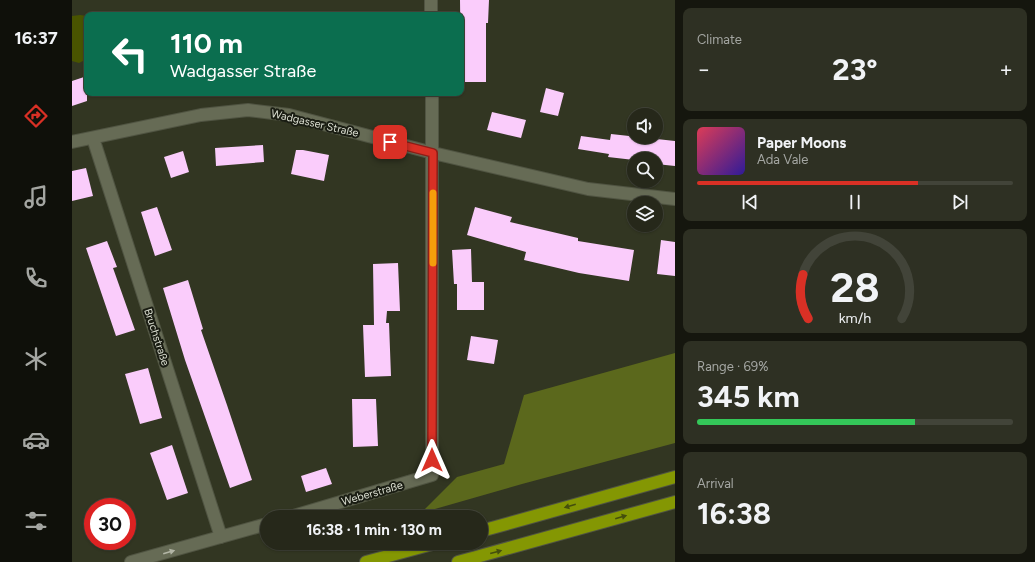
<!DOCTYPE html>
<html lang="en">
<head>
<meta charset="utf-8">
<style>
	body { margin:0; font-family:Figtree,sans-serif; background:#2e3023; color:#f1f3f6; height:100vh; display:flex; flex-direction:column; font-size:15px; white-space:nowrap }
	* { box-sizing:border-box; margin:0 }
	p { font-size:13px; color:#a4a6a2 }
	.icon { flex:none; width:22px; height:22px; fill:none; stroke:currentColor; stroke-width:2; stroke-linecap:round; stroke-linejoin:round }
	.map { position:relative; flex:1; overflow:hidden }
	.drawer { display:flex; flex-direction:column; gap:8px; padding:8px; background:#15160e; width:360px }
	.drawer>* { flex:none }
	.hud { position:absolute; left:12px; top:12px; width:380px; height:84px; border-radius:8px; box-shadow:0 1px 3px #0004,0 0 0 1px #424439; background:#0b6e4f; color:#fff; overflow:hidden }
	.buttons { position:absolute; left:555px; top:108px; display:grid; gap:8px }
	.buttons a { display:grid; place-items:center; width:36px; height:36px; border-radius:50%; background:#26281a; box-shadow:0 1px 3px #0004,0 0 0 1px #424439; font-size:20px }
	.speed { position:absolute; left:12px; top:498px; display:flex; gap:8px; font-size:20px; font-weight:700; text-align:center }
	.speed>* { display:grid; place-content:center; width:52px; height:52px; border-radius:50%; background:#26281a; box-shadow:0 1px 3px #0004,0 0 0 1px #424439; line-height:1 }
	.speed .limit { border:6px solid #d22; background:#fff; color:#111 }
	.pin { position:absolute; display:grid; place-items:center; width:34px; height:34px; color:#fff; margin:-17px; border-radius:8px; box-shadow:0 2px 6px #0006 }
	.me { position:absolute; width:44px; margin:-22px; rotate:0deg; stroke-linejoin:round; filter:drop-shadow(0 0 3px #0008) }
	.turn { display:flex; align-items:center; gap:14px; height:84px; padding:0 20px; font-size:18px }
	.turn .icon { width:52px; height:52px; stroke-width:2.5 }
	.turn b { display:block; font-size:28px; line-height:34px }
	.big { font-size:30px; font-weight:700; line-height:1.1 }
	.drawer .tile { flex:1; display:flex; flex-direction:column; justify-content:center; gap:6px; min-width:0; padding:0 14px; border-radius:8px; background:#2e3023 }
	.drawer .dial { align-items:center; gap:0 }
	.dial svg { height:104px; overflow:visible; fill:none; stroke:#424439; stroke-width:7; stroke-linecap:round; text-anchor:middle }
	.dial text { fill:#f1f3f6; stroke:none }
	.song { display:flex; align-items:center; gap:12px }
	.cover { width:48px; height:48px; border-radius:6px; background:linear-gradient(135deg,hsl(350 70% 55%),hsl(250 70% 35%)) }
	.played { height:4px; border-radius:2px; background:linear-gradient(90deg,#d93025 70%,#424439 70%) }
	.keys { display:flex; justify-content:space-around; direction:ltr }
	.heat { display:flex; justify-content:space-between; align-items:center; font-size:22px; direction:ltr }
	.charge { height:6px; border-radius:3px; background:linear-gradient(90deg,#34c759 69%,#424439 0) }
	.trip { position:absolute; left:188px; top:510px; width:228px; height:40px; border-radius:20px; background:#26281a; box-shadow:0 1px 3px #0004,0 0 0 1px #424439; font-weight:700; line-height:40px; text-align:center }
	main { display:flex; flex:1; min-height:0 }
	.menu { display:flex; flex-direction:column; width:72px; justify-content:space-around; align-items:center; background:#0f100a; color:#a4a6a2 }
	.menu .icon { width:28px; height:28px }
	.menu .current { color:#d93025 }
	.menu b { font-size:18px; color:#f1f3f6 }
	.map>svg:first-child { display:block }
	.forest { fill:#5b681c }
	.water { fill:#495400 }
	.building { fill:#faccfb }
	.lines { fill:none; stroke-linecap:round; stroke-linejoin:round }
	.minor-casing { stroke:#505442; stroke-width:14 }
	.motorway-casing { stroke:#505442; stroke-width:14 }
	.minor { stroke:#666b55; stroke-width:12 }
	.motorway { stroke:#849703; stroke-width:12 }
	.oneway { fill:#444e0d }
	.oneway2 { fill:#b3b6a6 }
	.route-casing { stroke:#8d1f18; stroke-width:10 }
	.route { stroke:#d93025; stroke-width:7 }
	.slow { stroke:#f59e0b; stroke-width:7 }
	.labels { text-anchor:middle; stroke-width:4; stroke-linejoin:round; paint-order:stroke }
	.street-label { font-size:11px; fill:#dcdfd2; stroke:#1a1d13 }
</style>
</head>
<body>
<main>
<nav class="menu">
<b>16:37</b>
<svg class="icon current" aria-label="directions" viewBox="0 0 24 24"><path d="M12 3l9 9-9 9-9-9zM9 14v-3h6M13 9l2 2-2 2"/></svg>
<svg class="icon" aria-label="music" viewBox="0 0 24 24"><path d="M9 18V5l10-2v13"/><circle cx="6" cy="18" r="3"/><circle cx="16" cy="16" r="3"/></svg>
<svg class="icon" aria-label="phone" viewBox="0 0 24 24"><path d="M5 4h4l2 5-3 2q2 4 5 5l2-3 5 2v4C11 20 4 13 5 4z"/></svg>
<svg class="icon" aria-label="climate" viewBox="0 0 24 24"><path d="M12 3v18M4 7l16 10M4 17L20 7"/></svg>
<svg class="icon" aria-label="car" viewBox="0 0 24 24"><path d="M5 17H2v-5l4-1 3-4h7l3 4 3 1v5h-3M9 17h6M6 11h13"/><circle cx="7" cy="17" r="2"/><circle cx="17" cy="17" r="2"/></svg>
<svg class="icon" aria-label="filters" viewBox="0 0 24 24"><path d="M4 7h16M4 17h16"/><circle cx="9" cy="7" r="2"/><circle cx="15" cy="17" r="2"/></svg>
</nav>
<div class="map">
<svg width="603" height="562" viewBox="0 0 603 562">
	<rect width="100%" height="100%" fill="#323622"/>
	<!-- forest -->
	<path class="forest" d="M603,353V443L450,484L349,513L385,477L432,464L452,395Z"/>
	<!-- water -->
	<path class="water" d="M8,15L15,16V59L7,63L0,61V16Z"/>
	<!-- building -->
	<path class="building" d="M388,0H417L416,23H414V82H389Z
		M15,76V101L0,106V81Z
		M474,88L492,93L486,116L468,112Z
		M420,112L454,120L449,138L415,130Z
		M539,134L603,141V166L584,164V159L562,160L536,157L537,154L506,149L509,136L538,140Z
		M191,145L192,162L144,166L143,148Z
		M224,150H231L257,155L252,181L219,174Z
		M111,151L117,172L99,178L92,157Z
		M14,168L21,196L0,201V171Z
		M85,207L100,250L83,256L69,212Z
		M403,207L440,217L438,222L506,238V241L562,250L557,281L507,273L452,260L454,252L395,235Z
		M589,240L603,242V276L585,274Z
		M35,241L45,267L41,268L63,330L44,336L14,248Z
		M399,249L400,282H412V310H385V284H382L380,250Z
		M326,263L328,311H315L314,323H317L319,376L293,377L291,325H302L301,264Z
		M116,280L131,329L129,330L155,405L180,480L158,488L113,360L91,288Z
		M399,336L426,340L422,364L395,360Z
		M76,368L90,418L68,424L53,374Z
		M280,399H304L306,446L281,447Z
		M100,445L116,493L95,500L78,453Z
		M254,468L260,484L234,492L229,476Z"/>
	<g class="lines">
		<defs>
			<path id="minor" d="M359,0V15
				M21,138L149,537
				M0,142L129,115L176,110L217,115L361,153L516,189L603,199
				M218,517L360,475V93
				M59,562L195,524"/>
			<path id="motorway" d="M409,531L603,477
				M294,562L364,543
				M386,562L603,502"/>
		</defs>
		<!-- minor casing -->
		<use href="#minor" class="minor-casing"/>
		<!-- motorway casing -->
		<use href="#motorway" class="motorway-casing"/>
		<!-- minor -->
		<use href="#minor" class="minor"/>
		<!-- motorway -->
		<use href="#motorway" class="motorway"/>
	</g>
	<!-- one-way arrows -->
	<defs><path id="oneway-solid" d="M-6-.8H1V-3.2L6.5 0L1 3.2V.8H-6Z"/></defs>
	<g class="oneway">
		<use href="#oneway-solid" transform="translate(498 506) rotate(164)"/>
		<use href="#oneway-solid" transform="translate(549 517) rotate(-16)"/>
		<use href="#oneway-solid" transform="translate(424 552) rotate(-15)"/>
	</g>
	<use class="oneway2" href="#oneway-solid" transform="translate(97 552) rotate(-16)"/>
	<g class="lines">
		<defs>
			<path id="route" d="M318,142L361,153L360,460"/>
		</defs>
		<!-- route casing -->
		<use href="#route" class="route-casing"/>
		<!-- route -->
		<use href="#route" class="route"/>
		<!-- slow -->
		<path class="slow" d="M361,263V193"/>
	</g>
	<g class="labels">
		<!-- street labels -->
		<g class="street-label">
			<text transform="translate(243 123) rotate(13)" y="4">Wadgasser Straße</text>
			<text transform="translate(85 337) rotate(72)" y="4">Bruchstraße</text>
			<text transform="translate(300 493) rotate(-16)" y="4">Weberstraße</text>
		</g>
	</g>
</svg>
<div class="buttons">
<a><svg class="icon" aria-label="sound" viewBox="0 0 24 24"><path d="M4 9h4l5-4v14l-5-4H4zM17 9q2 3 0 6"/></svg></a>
<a><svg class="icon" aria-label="search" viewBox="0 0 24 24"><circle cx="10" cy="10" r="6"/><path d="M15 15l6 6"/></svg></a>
<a><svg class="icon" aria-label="layers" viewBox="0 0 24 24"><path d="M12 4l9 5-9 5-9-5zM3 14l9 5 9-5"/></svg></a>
</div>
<div class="speed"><div class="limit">30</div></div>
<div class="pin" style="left:318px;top:142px;background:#d93025"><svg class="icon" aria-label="arrive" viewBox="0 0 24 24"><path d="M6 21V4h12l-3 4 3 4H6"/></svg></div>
<svg class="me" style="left:360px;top:460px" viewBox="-20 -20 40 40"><path d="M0-17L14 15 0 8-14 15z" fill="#d93025" stroke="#fff" stroke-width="4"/></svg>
<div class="trip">16:38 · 1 min · 130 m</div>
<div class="hud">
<div class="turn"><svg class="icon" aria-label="left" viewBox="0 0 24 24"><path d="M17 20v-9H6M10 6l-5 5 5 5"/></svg><div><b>110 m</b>Wadgasser Straße</div></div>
</div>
</div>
<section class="drawer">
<div class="tile"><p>Climate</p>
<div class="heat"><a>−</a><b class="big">23°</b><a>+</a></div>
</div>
<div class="tile">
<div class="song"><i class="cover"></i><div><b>Paper Moons</b><p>Ada Vale</p></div></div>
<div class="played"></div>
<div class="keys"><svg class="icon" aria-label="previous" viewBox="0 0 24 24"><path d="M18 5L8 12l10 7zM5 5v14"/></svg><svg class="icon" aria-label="pause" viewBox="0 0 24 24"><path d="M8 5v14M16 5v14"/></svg><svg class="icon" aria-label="next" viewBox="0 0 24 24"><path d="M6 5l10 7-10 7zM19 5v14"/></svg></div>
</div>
<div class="tile dial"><svg viewBox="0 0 100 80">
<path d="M14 69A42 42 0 1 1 86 69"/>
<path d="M14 69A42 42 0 0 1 10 35" stroke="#d93025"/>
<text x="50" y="56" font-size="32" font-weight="700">28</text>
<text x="50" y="72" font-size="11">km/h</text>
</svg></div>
<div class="tile"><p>Range · 69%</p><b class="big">345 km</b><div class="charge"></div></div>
<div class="tile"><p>Arrival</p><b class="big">16:38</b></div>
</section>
</main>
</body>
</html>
